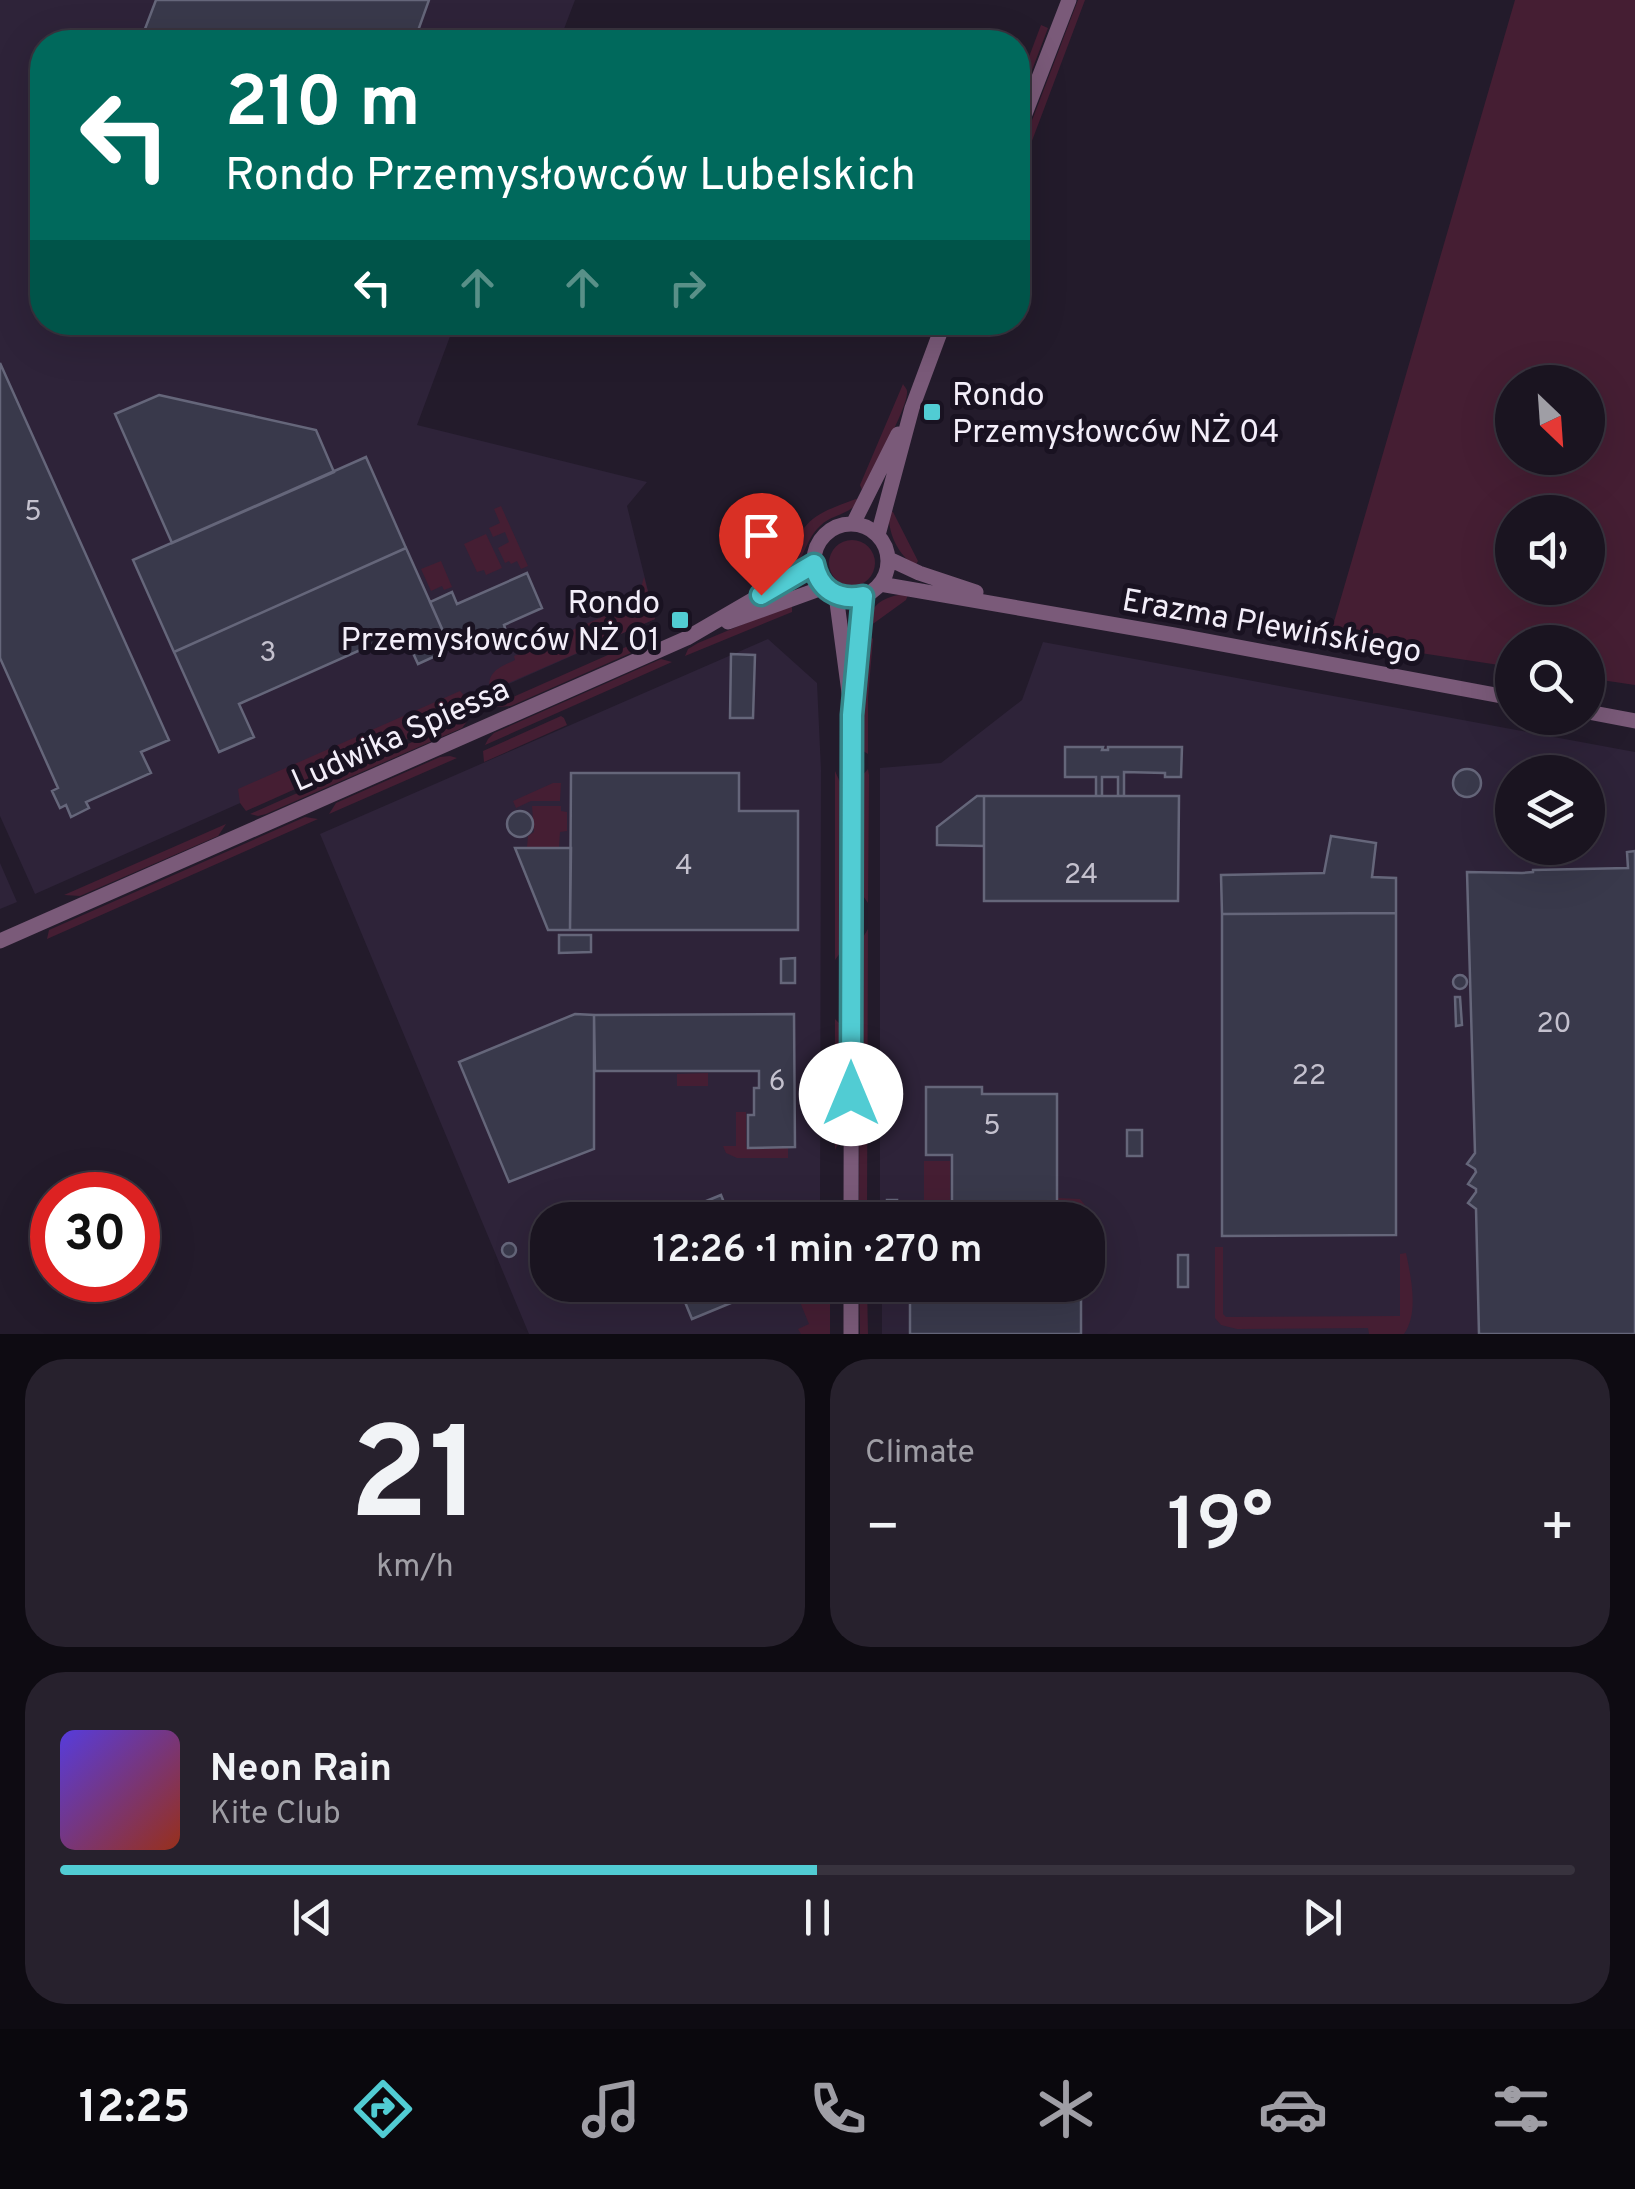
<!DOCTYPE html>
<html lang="en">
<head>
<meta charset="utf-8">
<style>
	body { margin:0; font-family:Overpass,sans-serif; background:#27212d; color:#f1f3f6; height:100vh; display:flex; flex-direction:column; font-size:38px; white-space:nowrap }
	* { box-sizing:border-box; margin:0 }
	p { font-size:32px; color:#9f9ea5 }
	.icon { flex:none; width:55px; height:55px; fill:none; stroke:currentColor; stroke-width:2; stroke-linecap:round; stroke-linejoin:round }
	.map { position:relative; height:1334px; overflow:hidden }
	.sheet { display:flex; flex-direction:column; gap:25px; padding:25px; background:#0e0b12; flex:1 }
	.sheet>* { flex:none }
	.hud { position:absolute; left:30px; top:30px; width:1000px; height:305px; border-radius:40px; box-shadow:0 10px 40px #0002,0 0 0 2px #38333e; background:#00695c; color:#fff; overflow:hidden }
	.needle { width:65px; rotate:155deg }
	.fabs { position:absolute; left:1495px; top:365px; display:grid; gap:20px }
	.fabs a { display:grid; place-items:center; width:110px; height:110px; border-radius:50%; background:#1a1420; box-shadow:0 10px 40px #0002,0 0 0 2px #38333e; font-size:50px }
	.speed { position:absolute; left:30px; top:1172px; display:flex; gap:20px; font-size:50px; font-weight:700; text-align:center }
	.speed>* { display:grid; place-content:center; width:130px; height:130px; border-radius:50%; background:#1a1420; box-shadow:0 10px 40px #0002,0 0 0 2px #38333e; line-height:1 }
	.speed .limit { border:15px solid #d22; background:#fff; color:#111 }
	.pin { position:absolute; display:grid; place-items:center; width:85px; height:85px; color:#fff; margin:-102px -42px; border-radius:50% 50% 50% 0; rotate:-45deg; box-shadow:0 0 10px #0007 }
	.pin .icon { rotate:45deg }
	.me { position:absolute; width:110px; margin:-55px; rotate:0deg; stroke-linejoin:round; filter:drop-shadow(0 0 8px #0008) }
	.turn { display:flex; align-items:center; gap:35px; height:210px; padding:0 30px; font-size:45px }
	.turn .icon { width:130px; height:130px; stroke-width:2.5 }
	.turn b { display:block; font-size:70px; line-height:85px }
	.lanes { display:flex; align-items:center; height:95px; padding:0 30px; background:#0003; justify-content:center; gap:50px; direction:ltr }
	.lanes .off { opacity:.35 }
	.big { font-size:75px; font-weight:600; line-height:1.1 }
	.sheet .widget { flex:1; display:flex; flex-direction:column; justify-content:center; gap:15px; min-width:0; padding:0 35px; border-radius:40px; background:#27212d }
	.sheet .dial { align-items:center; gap:0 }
	.dial b { font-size:130px; line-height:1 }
	.song { display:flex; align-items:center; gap:30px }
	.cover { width:120px; height:120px; border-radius:15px; background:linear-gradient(135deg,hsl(250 70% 55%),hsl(10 70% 35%)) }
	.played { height:10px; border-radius:5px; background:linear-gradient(90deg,#51ccd3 50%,#38333e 50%) }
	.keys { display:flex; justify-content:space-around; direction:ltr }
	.heat { display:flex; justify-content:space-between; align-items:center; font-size:55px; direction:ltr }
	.sheet .tiles { flex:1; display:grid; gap:25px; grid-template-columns:1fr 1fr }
	.widget:last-child { grid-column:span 2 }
	.trip { position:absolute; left:530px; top:1202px; width:575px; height:100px; border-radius:40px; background:#1a1420; box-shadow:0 10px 40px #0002,0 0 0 2px #38333e; font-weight:600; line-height:100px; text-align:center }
	.tab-bar { display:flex; height:160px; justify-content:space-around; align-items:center; background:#0a080d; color:#9f9ea5 }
	.tab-bar .icon { width:70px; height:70px }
	.tab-bar .selected { color:#51ccd3 }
	.tab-bar b { font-size:45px; color:#f1f3f6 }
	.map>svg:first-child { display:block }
	.built { fill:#2e2339; fill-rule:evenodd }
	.green { fill:#451e33; fill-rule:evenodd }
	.building { fill:#39394b; stroke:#65667a; stroke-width:2.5 }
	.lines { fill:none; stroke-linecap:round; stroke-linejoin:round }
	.minor { stroke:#7a5a79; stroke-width:15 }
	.route-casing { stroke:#358589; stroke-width:25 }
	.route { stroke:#51ccd3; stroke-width:18 }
	.poi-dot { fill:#51ccd3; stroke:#191221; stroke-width:4 }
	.labels { text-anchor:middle; stroke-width:10; stroke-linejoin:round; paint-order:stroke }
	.number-label { font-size:28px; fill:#c4c1ce }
	.poi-label { font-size:32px; fill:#f3eef9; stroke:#191221; text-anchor:start }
	.street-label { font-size:32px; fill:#f3eef9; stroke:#191221 }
</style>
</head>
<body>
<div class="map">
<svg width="1635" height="1334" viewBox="0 0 1635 1334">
	<rect width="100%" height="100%" fill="#231b2b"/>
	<!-- built -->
	<path class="built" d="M0,0H575L559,42H42V322L455,323L417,425L647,482L627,506L655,619L35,894L0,816Z
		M768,639L817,683L821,770L820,1220H548V1285H820V1334H529L320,834Z
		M1043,642L1635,752V1334H882V1285H1088V1220H880V768L941,763L1022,700ZM1512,772H1588V848H1512Z
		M0,863L17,902L0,909Z"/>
	<!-- green -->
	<path class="green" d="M1078,0H1085L1018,178V157Z
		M1515,0H1635V685L1588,678V642H1512V667L1329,639ZM1512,382H1588V458H1512ZM1512,512H1588V588H1512Z
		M1041,25L1048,28L1018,107V86Z
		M903,384C904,386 907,389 907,391C909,407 871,473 862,490L860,485Z
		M856,499L860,500C850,515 832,514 820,526C805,540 804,561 789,575L787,568C802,520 809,516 856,499Z
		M501,506L528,566L521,569L517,561L511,564L509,561L505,563L498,548L509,542L505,532L493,537L489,528L500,523L494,509Z
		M889,510L893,512L918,561L915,566C897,554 887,531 889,510Z
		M486,534L502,568L486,575L484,570L477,572L464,544Z
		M829 563a23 23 0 1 1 46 0a23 23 0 1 1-46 0Z
		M441,561L452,587L444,590L442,586L431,591L421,569Z
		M644,577L655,619L490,691C486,672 500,667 515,660L514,656L629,605L639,595Z
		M899,595H908L906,600L870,626L867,625C870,606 882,598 899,595Z
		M792,604V612L685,656L688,649L698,643Z
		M865,636H870L873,639L868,698V754L863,751L861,742Z
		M644,639L646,642L633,652L511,706L499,707L495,705Z
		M661,659L672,662L485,745L488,739L494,733Z
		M460,691L470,702L472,710L246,811L240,803L238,789Z
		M471,716L462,728L266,814L258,816L250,814Z
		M561,716L564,718L567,725L484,762L483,751Z
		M450,756L457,758L329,814L336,803L440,757Z
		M868,769L869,775L868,903L861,893V777Z
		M835,771L843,789V949L835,960Z
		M553,783H561L560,801H531L516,808L513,801Z
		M532,806H561V811L567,812V831L560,832L559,847H527L528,836L534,832Z
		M305,817L318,819L47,939L49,930Z
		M226,824L218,836L80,896L64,895Z
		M868,929L867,1217L859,1203L860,942Z
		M835,1019L842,1026L843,1133L835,1150Z
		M708,1073V1086H677V1074Z
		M736,1112H746V1147H788V1158H737L726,1153L723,1146H736Z
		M924,1161H950V1220H914L911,1211L924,1210Z
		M1058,1198L1080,1199L1088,1209L1086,1220H1058Z
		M784,1210L826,1212L829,1214L830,1220H771Z
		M1215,1247H1223V1314L1226,1317L1400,1316V1254L1406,1253C1411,1277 1419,1313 1404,1334H1369L1368,1328L1237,1329L1221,1325L1215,1318Z
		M793,1285H830V1334H801L798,1329L809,1324Z
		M859,1285H867L868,1334H860Z"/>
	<!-- building -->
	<path class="building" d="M156,0H429L414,42H140Z
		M0,363L169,740L141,752L151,773L86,802L89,808L71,817L66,805L60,808L52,791L58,788L0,658Z
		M159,395L316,430L334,472L172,543L115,414Z
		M366,457L406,548L174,652L133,560Z
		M406,548L451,649L418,664L403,631L239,704L254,737L219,752L174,652Z
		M527,573L542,608L504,625L505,628L498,631L492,634L491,632L451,649L430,602L452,592L457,604Z
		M731,654L755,655L753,718H730Z
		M1065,747H1103L1102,750H1108V747H1182L1181,777H1165V773L1124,772V796H1118V777H1102V796H1096V777H1065Z
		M1453 783a14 14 0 1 1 28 0a14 14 0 1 1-28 0Z
		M571,773H739V811H798V930H570Z
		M977,796H984V846L937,845V827Z
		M984,796H1179L1178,901H984Z
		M507 824a13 13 0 1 1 26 0a13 13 0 1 1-26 0Z
		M1331,836L1376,843L1372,877L1396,878V913L1222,914L1221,875L1324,873Z
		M515,848H571L570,930H548Z
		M1635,851V1334H1479L1476,1209L1468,1203L1476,1192V1189L1468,1184L1476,1172L1475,1169L1467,1164L1475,1153L1467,872L1522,873L1533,872V870L1628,868L1627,852Z
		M1396,913V1235L1222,1236V914Z
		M559,935H591V952L559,953Z
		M795,958V983H781V959Z
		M1453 982a7 7 0 1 1 14 0a7 7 0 1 1-14 0Z
		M1455,997H1460L1462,1025L1456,1026Z
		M575,1014L594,1015V1149L509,1182L459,1062Z
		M794,1014L795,1147L748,1148V1115H754V1088H759V1071H595L594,1015Z
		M926,1087H982V1094H1057V1220H952V1155H926Z
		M1127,1130H1142V1156H1127Z
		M721,1195L731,1220H660Z
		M887,1200H897L896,1217H887Z
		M502 1250a7 7 0 1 1 14 0a7 7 0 1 1-14 0Z
		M1178,1255H1188V1287H1178Z
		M678,1285H758L760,1291L692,1319Z
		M1081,1291V1334H910V1292Z"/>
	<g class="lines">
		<!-- minor -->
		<path class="minor" d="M1018,132L1069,0
			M814 561a37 37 0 1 1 74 0a37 37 0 1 1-74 0Z
			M853,524L898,434
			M878,535L912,408L944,322
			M889,559L919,573L976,592
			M880,584L1174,635L1512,698
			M836,595L852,715L851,1220
			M728,622L825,587
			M855,687L863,596
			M1588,712L1635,721
			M0,941L687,638L814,564
			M851,1334V1285"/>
	</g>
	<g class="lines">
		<defs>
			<path id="route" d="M761,595L814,564C819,589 837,601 863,596L852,715L851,1094"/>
		</defs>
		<!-- route casing -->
		<use href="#route" class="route-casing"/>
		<!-- route -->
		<use href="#route" class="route"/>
	</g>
	<!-- markers -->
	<g class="poi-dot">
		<rect x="922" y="402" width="20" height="20" rx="5"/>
		<rect x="670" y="610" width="20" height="20" rx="5"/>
	</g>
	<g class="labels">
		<!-- number labels -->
		<g class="number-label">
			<text x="33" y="520">5</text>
			<text x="268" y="661">3</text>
			<text x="684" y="874">4</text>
			<text x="1081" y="883">24</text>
			<text x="1554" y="1032">20</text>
			<text x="1309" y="1084">22</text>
			<text x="777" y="1090">6</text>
			<text x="992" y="1134">5</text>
		</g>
		<!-- poi labels -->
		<g class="poi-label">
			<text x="952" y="405">Rondo<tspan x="952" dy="37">Przemysłowców NŻ 04</tspan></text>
			<text x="660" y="613" text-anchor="end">Rondo<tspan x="660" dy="37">Przemysłowców NŻ 01</tspan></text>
		</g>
		<!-- street labels -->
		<g class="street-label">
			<text transform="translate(1272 625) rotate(10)" y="11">Erazma Plewińskiego</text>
			<text transform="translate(400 734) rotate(-24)" y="11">Ludwika Spiessa</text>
		</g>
	</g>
</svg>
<div class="fabs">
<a><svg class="needle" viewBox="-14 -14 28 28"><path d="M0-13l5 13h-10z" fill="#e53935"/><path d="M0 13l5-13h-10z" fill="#9f9ea5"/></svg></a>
<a><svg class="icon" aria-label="sound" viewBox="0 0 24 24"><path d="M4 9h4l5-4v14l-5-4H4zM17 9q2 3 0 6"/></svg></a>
<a><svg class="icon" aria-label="search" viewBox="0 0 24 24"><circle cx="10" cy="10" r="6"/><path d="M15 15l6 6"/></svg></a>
<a><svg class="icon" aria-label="layers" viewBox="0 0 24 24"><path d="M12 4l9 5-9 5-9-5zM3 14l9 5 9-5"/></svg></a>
</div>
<div class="speed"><div class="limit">30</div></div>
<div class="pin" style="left:761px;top:595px;background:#d93025"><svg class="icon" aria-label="arrive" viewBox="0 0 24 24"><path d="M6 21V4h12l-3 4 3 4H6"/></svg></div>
<svg class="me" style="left:851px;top:1094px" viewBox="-20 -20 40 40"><circle r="19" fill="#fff"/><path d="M0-13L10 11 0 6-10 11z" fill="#51ccd3"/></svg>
<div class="trip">12:26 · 1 min · 270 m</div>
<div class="hud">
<div class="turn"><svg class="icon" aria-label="left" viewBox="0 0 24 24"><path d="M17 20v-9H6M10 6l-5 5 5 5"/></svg><div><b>210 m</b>Rondo Przemysłowców Lubelskich</div></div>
<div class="lanes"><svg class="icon" aria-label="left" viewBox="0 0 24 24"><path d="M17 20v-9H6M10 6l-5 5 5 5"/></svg><svg class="icon off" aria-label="ahead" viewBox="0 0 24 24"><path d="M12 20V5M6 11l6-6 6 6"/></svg><svg class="icon off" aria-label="ahead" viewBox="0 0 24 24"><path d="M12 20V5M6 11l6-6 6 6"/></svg><svg class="icon off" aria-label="right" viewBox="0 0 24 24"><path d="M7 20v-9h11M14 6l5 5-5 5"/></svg></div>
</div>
</div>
<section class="sheet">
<div class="tiles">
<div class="widget dial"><b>21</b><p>km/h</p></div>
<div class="widget"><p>Climate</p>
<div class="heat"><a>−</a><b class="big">19°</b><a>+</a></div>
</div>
<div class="widget">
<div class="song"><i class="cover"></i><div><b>Neon Rain</b><p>Kite Club</p></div></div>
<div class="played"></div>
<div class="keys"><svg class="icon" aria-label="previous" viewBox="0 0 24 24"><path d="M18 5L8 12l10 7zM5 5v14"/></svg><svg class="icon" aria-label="pause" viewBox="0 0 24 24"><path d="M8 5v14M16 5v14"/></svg><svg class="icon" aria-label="next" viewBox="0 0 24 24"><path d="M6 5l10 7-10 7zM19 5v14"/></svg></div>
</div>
</div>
</section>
<nav class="tab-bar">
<b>12:25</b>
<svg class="icon selected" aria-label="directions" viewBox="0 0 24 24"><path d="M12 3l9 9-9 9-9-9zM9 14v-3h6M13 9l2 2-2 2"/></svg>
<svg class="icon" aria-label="music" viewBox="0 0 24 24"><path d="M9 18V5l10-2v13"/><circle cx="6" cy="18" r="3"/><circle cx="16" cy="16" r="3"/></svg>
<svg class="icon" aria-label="phone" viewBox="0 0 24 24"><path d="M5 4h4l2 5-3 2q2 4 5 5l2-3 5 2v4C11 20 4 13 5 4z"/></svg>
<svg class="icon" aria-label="climate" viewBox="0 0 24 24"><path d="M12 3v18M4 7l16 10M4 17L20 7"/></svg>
<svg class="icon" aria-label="car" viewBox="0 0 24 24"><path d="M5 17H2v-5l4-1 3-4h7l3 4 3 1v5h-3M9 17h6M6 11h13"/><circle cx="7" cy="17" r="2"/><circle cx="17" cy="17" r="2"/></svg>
<svg class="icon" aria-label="filters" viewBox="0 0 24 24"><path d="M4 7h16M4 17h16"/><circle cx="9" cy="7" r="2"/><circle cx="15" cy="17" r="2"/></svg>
</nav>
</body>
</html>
